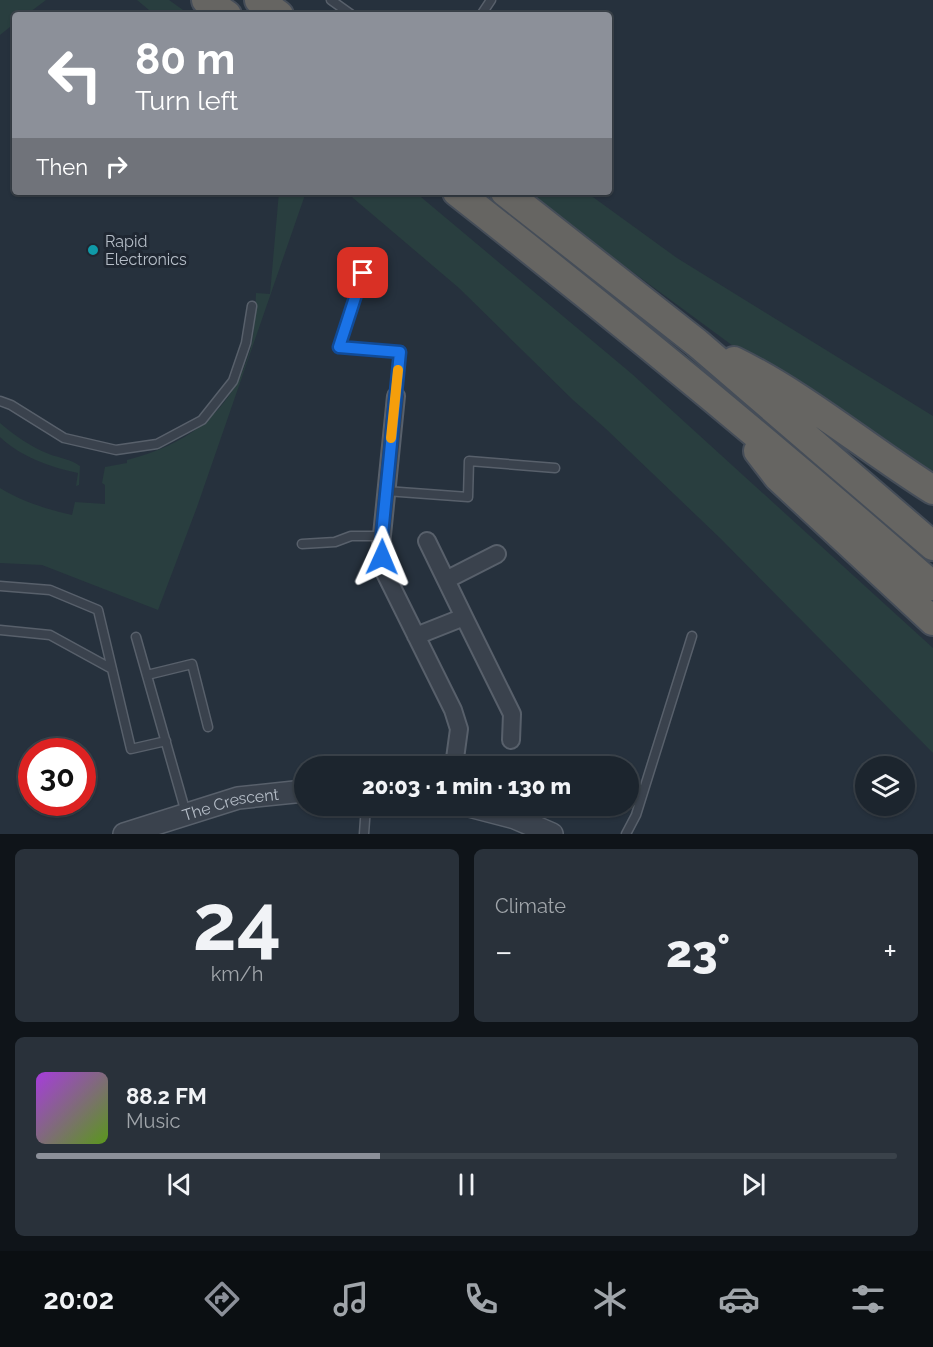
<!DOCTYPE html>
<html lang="en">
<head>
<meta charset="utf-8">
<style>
	body { margin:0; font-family:Raleway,sans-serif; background:#29313a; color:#f1f3f6; height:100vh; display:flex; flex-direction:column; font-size:22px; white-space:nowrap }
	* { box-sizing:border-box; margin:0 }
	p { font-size:20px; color:#a0a5aa }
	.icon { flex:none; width:33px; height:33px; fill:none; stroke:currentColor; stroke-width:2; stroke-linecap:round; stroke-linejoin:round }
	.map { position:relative; height:834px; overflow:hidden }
	.panel { display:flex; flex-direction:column; gap:15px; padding:15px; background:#0f1419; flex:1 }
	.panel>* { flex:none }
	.guide { position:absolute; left:12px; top:12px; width:600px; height:183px; border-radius:6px; box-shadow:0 2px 4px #0004,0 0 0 2px #3a424a; background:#8c9099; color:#fff; overflow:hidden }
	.controls { position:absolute; left:855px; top:756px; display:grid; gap:12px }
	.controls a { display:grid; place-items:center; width:60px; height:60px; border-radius:50%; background:#1c252e; box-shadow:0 2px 4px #0004,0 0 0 2px #3a424a; font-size:30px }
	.speed { position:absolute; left:18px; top:738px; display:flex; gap:12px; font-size:30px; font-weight:700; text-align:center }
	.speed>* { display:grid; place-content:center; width:78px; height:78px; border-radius:50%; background:#1c252e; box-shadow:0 2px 4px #0004,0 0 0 2px #3a424a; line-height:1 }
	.speed .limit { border:9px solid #d22; background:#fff; color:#111 }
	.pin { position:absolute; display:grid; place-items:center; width:51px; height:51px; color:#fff; margin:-26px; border-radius:12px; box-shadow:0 3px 9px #0006 }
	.me { position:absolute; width:66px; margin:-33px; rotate:1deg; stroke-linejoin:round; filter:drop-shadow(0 0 4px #0008) }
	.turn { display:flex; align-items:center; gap:21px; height:126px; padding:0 24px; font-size:27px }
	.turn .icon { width:78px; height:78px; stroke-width:2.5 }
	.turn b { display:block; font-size:42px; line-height:51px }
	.then { display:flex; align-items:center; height:57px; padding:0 24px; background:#0003; gap:12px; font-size:22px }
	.big { font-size:45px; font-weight:800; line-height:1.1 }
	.panel .card { flex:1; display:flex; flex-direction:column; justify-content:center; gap:9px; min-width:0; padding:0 21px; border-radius:9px; background:#29313a }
	.panel .dial { align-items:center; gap:0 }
	.dial b { font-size:78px; line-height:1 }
	.song { display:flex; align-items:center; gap:18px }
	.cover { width:72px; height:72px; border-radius:9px; background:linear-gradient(135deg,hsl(280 70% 55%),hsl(90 70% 35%)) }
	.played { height:6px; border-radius:3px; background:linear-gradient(90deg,#8c9099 40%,#3a424a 40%) }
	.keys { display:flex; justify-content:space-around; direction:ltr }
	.heat { display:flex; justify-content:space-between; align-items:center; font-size:33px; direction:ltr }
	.panel .tiles { flex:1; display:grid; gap:15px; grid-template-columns:1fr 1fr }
	.card:last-child { grid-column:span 2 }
	.trip { position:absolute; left:294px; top:756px; width:345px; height:60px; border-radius:30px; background:#1c252e; box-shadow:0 2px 4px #0004,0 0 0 2px #3a424a; font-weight:800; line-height:60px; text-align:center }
	.tab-bar { display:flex; height:96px; justify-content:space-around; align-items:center; background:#0b0f12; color:#a0a5aa }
	.tab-bar .icon { width:42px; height:42px }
	.tab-bar .active { color:#8c9099 }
	.tab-bar b { font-size:27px; color:#f1f3f6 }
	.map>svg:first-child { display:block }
	.green { fill:#293e3f }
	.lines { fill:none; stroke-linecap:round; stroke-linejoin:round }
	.service-casing { stroke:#58606b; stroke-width:11 }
	.minor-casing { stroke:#58606b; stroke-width:20 }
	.tertiary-casing { stroke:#58606b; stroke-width:24 }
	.trunk-casing { stroke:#454d58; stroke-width:32 }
	.service { stroke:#3a424d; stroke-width:8 }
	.minor { stroke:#3a424d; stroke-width:16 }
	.tertiary { stroke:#3a424d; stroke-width:21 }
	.trunk { stroke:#666562; stroke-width:28 }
	.route-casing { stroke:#114b97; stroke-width:15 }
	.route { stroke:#1a73e8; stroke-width:10 }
	.slow { stroke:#f59e0b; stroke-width:10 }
	.culture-dot { fill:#0f9aa8; stroke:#1f2732; stroke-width:2 }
	.labels { text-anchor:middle; stroke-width:6; stroke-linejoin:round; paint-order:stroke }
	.poi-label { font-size:16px; fill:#b6bec8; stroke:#1f2732; text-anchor:start }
	.street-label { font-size:16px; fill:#b6bec8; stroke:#1f2732 }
</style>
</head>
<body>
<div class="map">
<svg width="933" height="834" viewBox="0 0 933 834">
	<rect width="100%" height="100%" fill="#26313d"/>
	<!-- green -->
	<path class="green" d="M0,0H46L26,15H15V23L0,35Z
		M137,0H169L190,15H155Z
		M279,192H306L197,507L158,610L42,565L0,563V488C23,502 46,509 72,515L75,502L105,504V485L102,483L105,467L127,463V460C185,445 228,416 248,357C255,337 255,314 256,293L270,294Z
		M346,192H415L632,374L933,648V753L720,538L605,428L573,400L459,288Z
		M524,192H586L677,258L933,416V488L900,469Z
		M0,423C14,435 31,447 49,454C59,458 71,459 80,466L79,485L76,486L78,473C50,467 21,457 0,437Z"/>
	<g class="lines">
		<defs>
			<path id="service" d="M331,0L352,15
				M481,15L491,0
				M369,254L339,347L400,352L396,396
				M0,401L11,405L64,438L116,450L157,444L202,420L233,381L246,343L252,306
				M386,491L468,497L469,461L555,468
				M302,544L335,542L351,536H382
				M0,586L50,590L98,610L131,749L166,741
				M0,630L50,635L112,669
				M136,637L186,813
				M147,675L192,664L208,727
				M364,834L366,806
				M626,834L636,815L692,636"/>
			<path id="minor" d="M396,396L381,545L383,569L453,710L459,729L454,766
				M446,580L497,554
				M464,617L512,714L511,740
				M416,636L464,617L427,541"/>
			<g id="tertiary">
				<path d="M469,806L515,818L552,834"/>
				<path id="s1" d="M124,834L238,798L304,791"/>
			</g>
			<path id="trunk" d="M206,0L227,15
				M259,0L279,15
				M457,192C619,319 778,450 933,586
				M505,192L697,343L933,546
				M734,361C805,396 866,448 933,490
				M758,451L778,477L933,621"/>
		</defs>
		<!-- service casing -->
		<use href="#service" class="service-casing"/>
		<!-- minor casing -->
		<use href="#minor" class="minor-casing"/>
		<!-- tertiary casing -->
		<use href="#tertiary" class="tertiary-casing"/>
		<!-- trunk casing -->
		<use href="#trunk" class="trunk-casing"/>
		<!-- service -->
		<use href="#service" class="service"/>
		<!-- minor -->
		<use href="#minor" class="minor"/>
		<!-- tertiary -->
		<use href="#tertiary" class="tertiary"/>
		<!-- trunk -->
		<use href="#trunk" class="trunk"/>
	</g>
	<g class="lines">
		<defs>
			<path id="route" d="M363,273L339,347L400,352L381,545L382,557"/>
		</defs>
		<!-- route casing -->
		<use href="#route" class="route-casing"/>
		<!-- route -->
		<use href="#route" class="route"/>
		<!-- slow -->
		<path class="slow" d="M391,438L398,370"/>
	</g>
	<!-- markers -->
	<circle class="culture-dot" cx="93" cy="250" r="6"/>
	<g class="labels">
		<!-- poi labels -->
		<g class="poi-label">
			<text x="105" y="247">Rapid<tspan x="105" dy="18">Electronics</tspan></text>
		</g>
		<!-- street labels -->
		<g class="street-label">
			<text dy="6" stroke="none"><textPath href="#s1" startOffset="111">The Crescent</textPath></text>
		</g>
	</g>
</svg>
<div class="controls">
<a><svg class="icon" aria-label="layers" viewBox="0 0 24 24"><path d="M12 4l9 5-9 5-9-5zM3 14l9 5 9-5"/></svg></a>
</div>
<div class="speed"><div class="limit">30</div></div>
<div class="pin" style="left:363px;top:273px;background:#d93025"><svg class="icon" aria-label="arrive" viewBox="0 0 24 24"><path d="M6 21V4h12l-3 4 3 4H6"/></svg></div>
<svg class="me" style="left:382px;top:557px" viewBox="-20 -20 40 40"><path d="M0-17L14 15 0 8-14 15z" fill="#1a73e8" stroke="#fff" stroke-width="4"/></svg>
<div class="trip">20:03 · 1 min · 130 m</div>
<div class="guide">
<div class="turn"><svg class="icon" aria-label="left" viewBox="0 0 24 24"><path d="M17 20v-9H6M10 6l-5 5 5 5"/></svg><div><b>80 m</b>Turn left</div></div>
<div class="then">Then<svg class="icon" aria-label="right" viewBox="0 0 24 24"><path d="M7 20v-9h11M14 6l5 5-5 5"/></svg></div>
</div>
</div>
<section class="panel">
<div class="tiles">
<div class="card dial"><b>24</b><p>km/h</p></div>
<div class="card"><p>Climate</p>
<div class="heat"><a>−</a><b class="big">23°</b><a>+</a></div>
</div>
<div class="card">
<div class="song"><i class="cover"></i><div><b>88.2 FM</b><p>Music</p></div></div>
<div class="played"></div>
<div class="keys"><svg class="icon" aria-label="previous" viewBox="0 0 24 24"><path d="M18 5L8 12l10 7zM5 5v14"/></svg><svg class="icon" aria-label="pause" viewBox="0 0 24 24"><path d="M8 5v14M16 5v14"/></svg><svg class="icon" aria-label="next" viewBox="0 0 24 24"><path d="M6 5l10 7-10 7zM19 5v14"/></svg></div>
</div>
</div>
</section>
<nav class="tab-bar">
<b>20:02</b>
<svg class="icon active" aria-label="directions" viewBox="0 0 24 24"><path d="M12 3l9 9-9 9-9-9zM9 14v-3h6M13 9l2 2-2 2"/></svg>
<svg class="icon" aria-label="music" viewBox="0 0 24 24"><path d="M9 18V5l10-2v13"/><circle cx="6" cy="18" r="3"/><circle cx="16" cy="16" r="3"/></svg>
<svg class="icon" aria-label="phone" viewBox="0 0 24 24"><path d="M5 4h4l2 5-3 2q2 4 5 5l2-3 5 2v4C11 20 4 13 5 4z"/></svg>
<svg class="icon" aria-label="climate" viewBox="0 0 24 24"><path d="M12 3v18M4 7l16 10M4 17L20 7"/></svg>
<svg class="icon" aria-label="car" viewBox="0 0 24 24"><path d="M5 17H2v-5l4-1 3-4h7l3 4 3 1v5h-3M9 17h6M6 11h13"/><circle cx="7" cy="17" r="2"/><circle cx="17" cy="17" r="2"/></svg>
<svg class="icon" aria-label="filters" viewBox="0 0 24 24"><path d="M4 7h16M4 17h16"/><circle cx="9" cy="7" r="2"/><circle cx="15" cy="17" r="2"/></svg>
</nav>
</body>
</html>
